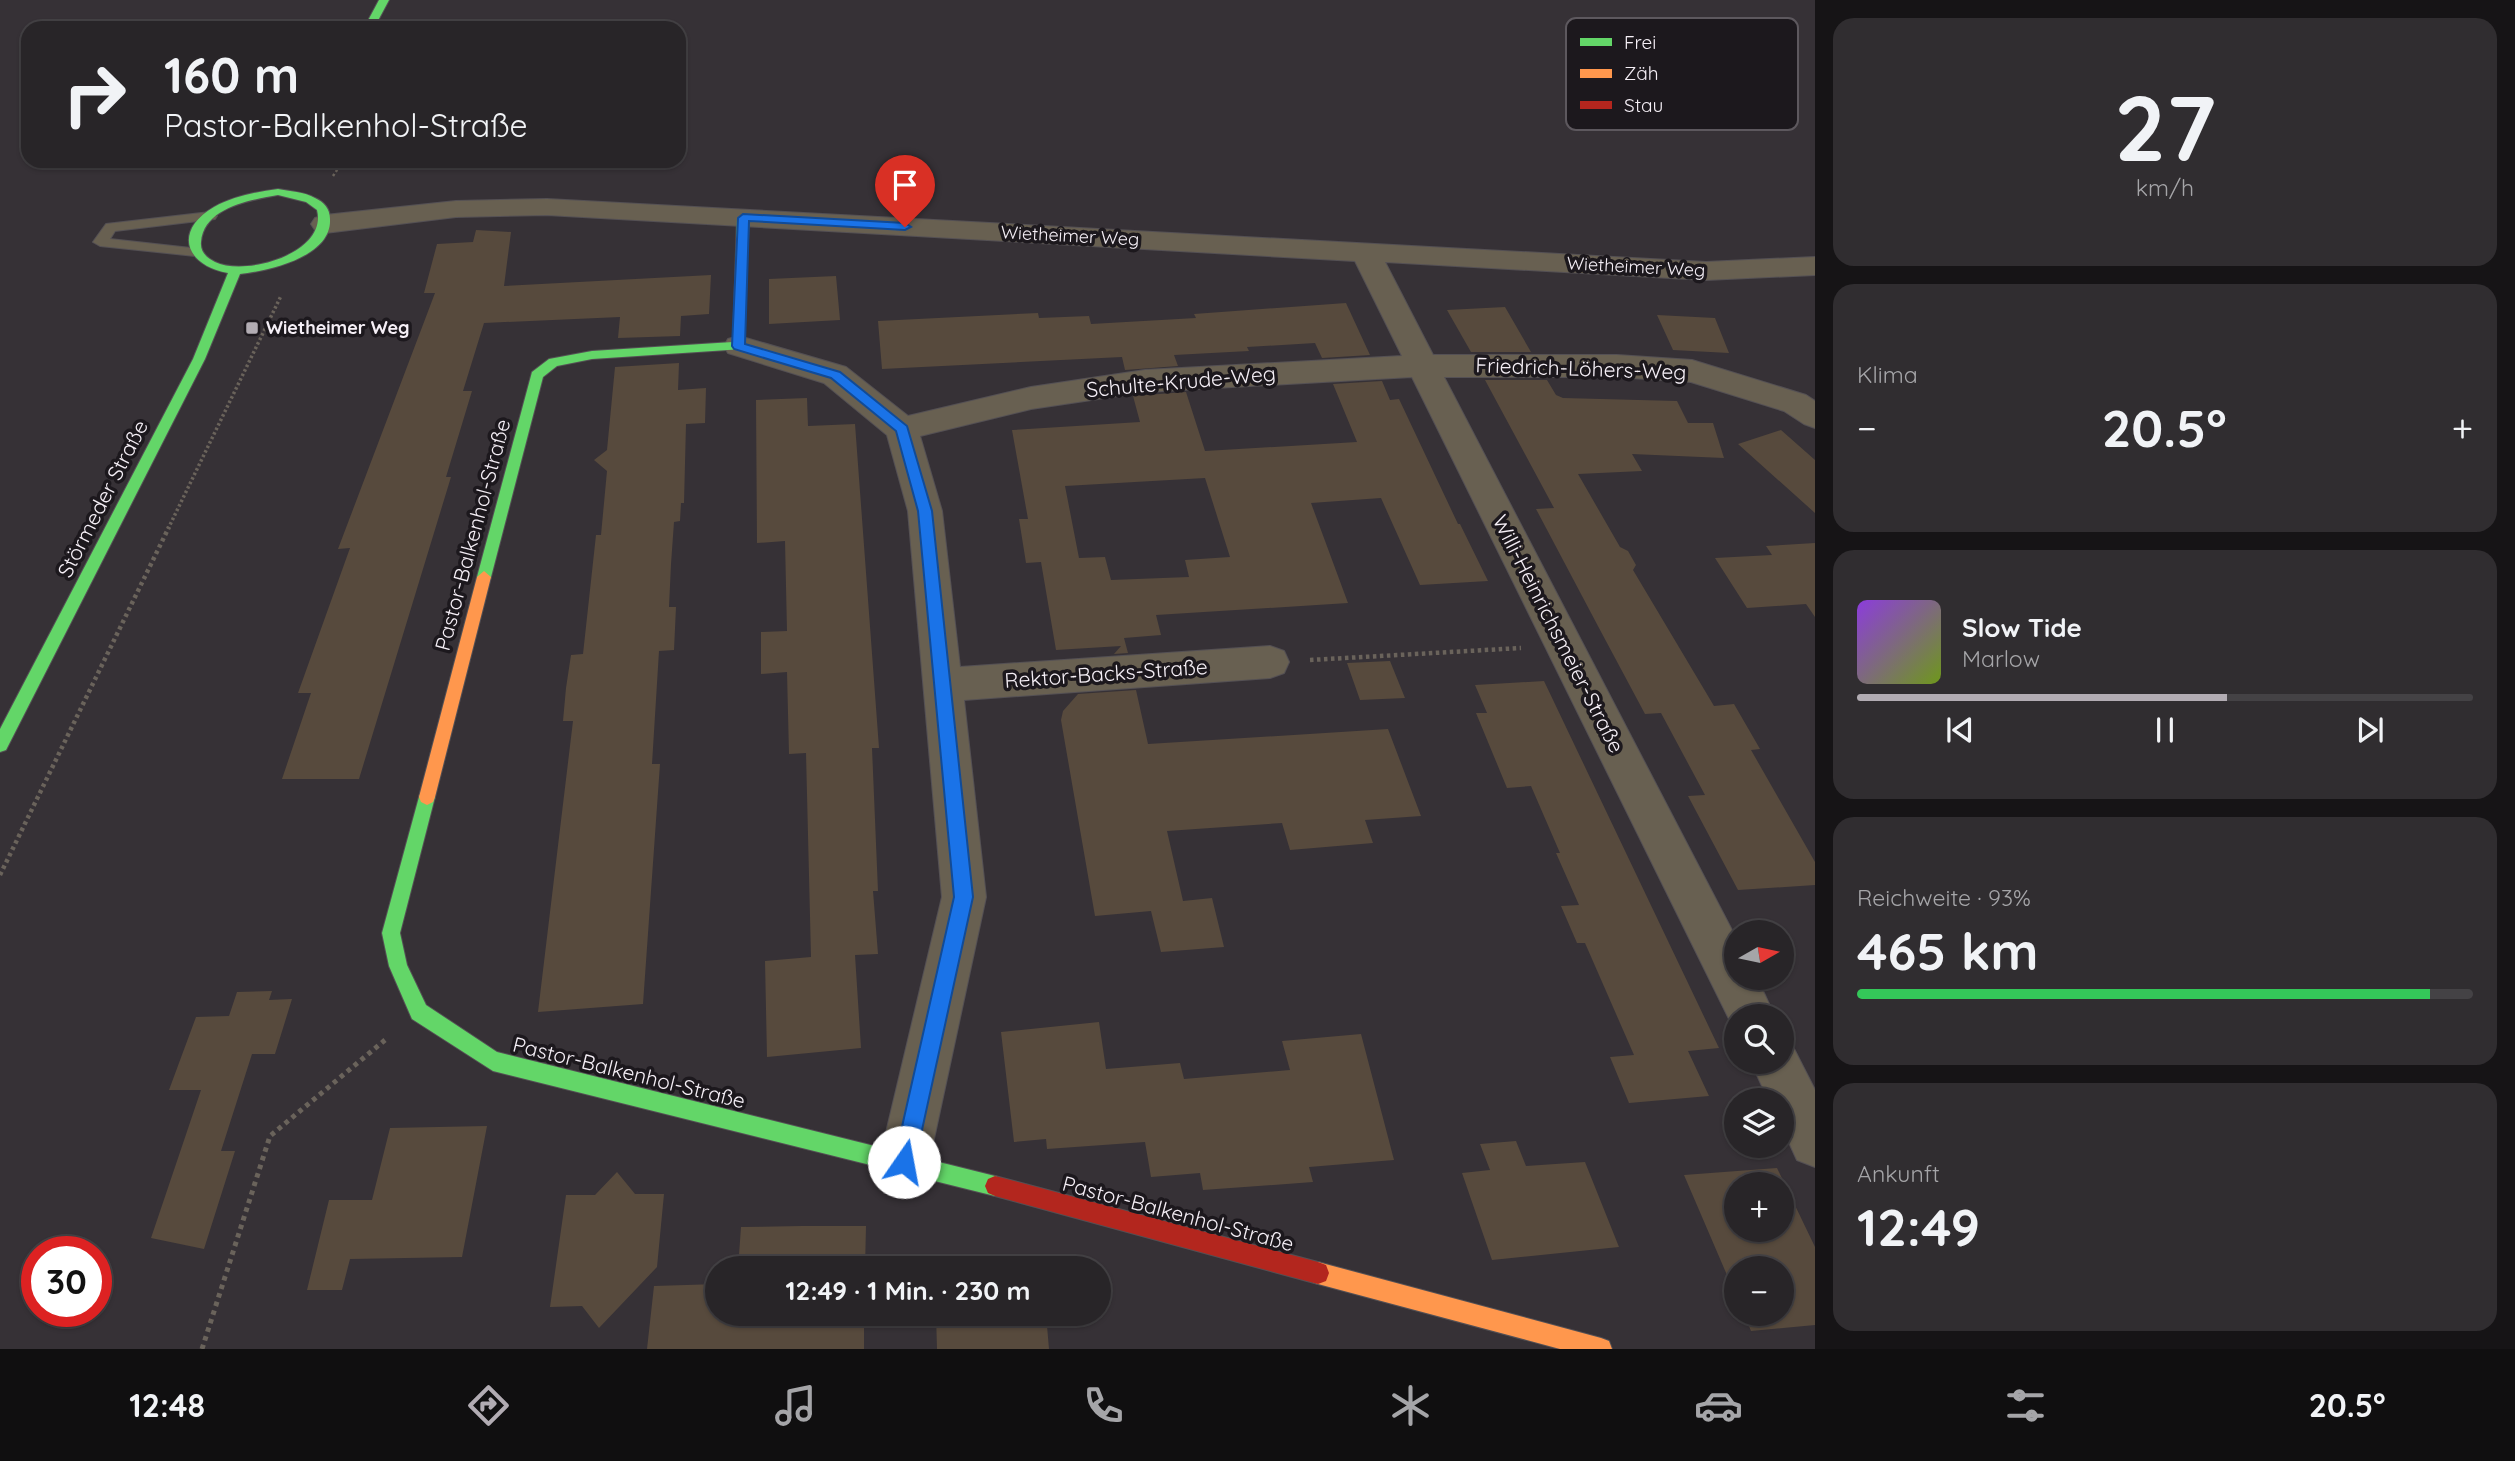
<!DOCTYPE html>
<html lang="de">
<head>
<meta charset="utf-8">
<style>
	body { margin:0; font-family:Quicksand,sans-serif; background:#302d30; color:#f1f3f6; height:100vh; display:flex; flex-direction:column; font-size:26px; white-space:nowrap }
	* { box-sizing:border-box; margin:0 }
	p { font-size:23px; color:#a5a5a8 }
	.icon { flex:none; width:38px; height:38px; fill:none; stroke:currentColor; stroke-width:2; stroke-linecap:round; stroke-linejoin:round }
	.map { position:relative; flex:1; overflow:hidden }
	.side { display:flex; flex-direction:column; gap:18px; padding:18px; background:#161416; width:700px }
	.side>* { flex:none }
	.banner { position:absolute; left:21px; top:21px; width:665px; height:147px; border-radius:21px; box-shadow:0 2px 5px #0004,0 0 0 2px #444245; background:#282528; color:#f1f3f6; overflow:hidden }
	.needle { width:46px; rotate:81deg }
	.buttons { position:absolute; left:1724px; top:920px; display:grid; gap:14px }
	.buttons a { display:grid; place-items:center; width:70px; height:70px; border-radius:50%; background:#282528; box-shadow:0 2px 5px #0004,0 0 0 2px #444245; font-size:35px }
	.speed { position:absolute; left:21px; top:1236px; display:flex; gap:14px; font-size:35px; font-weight:700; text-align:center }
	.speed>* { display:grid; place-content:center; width:91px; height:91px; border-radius:50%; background:#282528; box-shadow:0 2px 5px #0004,0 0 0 2px #444245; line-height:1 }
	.speed .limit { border:10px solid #d22; background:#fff; color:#111 }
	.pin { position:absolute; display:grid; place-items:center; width:60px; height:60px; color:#fff; margin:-72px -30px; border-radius:50% 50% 50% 0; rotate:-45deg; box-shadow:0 0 7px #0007 }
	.pin .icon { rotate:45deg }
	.me { position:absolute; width:77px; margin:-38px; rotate:12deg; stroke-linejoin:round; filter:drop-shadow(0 0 5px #0008) }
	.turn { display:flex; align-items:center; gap:24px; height:147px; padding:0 28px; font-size:32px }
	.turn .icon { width:91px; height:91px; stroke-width:2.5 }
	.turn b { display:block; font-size:49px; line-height:60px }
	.big { font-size:52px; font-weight:700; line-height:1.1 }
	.side .widget { flex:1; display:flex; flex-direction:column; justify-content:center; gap:10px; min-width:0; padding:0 24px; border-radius:21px; background:#302d30 }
	.side .dial { align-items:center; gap:0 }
	.dial b { font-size:91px; line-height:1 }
	.song { display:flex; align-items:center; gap:21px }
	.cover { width:84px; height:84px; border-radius:10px; background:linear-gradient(135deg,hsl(270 70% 55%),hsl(80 70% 35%)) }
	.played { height:7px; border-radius:4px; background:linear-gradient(90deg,#b2acb3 60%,#444245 60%) }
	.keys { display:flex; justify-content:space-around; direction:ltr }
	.heat { display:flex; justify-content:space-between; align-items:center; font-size:38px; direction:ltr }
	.charge { height:10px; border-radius:5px; background:linear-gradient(90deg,#34c759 93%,#444245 0) }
	.trip { position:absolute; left:705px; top:1256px; width:406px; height:70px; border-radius:35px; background:#282528; box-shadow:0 2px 5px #0004,0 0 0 2px #444245; font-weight:700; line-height:70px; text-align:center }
	.dock { display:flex; height:112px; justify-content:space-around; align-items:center; background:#100f10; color:#a5a5a8 }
	.dock .icon { width:49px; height:49px }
	.dock .selected { color:#b2acb3 }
	.dock b { font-size:32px; color:#f1f3f6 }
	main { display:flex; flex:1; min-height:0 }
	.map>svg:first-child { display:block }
	.building { fill:#574a3d; fill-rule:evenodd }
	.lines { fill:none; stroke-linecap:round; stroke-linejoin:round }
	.lane-casing { stroke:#545054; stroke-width:2 }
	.street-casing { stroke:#545054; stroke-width:2 }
	.fast-casing { stroke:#545054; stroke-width:2 }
	.slow-casing { stroke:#545054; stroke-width:2 }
	.jam-casing { stroke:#545054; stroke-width:2 }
	.path-far3 { stroke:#6a635b; stroke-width:2.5; stroke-dasharray:2.5 2.5; stroke-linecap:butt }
	.path-far2 { stroke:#6a635b; stroke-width:3.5; stroke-dasharray:2.5 2.5; stroke-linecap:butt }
	.path-far1 { stroke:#6a635b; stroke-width:4.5; stroke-dasharray:3.5 3.5; stroke-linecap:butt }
	.path { stroke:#6a635b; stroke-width:5; stroke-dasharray:4.5 4.5; stroke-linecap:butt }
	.lane { fill:#686051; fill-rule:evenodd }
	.street { fill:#686051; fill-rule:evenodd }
	.fast { fill:#63d668; fill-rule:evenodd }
	.slow { fill:#ff974d; fill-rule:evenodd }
	.jam { fill:#b3261e; fill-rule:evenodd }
	.route { fill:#1a73e8; stroke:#114b97; stroke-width:2 }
	.poi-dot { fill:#b2acb3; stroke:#1c181d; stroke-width:2.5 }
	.labels { text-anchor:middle; stroke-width:7; stroke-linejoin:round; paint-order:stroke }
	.far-street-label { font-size:18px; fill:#f5eff6; stroke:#1c181d }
	.far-poi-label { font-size:18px; font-weight:bold; fill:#f5eff6; stroke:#1c181d; text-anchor:start }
	.street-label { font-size:21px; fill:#f5eff6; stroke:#1c181d }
	.key { fill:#1c181d; stroke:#5d585e; stroke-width:2 }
	.key-label { font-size:19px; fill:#f5eff6 }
</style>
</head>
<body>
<main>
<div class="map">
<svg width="1815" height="1349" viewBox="0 0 1815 1349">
	<rect width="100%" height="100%" fill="#363136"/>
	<!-- building -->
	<path class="building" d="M476,230L511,232L504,286L711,275L709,314L681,316L680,336L618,338L620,317L484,323L463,391H472L446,477H451L359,779H282L311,693H298L350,548L338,549L435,293H424L437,244L473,242Z
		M836,276L840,320L769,324V279Z
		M1346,303L1370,355L1322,358L1315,343L1247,347L1249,351L1174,355L1178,366L1125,370L1122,357L882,369L878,321L1038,313L1039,318L1089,316L1091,324L1196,318L1194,314Z
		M1505,307L1531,352H1471L1447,310Z
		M1657,315L1715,318L1729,353L1673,350Z
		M679,363L678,390L706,388L705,423L686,424L684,503H681L680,521L674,522L671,564L669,607H676L674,650L659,651L652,764H660L643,1004L538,1012L573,721H563L566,688L571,655L583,654L596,535H601L607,471L594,460L607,450L615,367Z
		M1485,380H1547L1556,395L1563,398L1677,401L1688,423H1713L1724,458L1632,454L1642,471L1578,474L1620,547L1628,551L1636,565L1633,570L1714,706L1734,704L1760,749L1751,750L1815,862V885L1738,890L1688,796L1705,795L1661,713L1645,714L1599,628L1536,509L1554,508Z
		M1382,381L1390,400L1399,399L1458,524H1460L1488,581L1420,585L1381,498L1311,503L1348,603L1156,615L1161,635L1124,638L1128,653L1114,654L1121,646L1056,650L1041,562L1026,563L1019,519H1028L1012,430L1140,422L1133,396L1186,392L1205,451L1357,442L1333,384ZM1205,478L1230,557L1185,560L1189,577L1111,580L1105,557L1079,558L1065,486Z
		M807,398L808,426L855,424L879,748H872L878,891H873L878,954L855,955L861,1048L767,1057L765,961L811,957L806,753L789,754L787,672L761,674V632L787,631L785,541L757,543L756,400Z
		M1781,430L1815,460V513L1738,444Z
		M1815,543V617L1806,604L1747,608L1715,558L1772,555L1766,546Z
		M1390,661L1405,698L1360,700L1347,663Z
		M1544,681L1719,1048L1688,1051L1709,1096L1629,1103L1610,1057L1634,1055L1585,943H1577L1561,906L1579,905L1556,853H1560L1531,786L1507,788L1476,713H1487L1475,685Z
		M1136,690L1148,744L1388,729L1421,816L1365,820L1373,843L1290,850L1282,823L1167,831L1183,901L1212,898L1224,947L1161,952L1151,911L1095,916L1061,720L1063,711L1078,694Z
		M272,991L269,1000L292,999L275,1054H252L221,1151H235L204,1249L151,1238L201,1090H169L196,1017L229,1016L237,992Z
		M1099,1022L1106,1069L1180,1063L1184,1079L1290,1070L1282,1041L1361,1034L1394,1160L1309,1167L1313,1182L1203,1190L1200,1173L1151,1177L1145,1142L1047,1149L1046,1139L1014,1142L1001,1032Z
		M487,1126L462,1257L350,1259L342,1290H307L329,1200H372L390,1128Z
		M1516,1141L1526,1166L1585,1162L1619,1247L1492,1260L1462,1173L1490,1170L1480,1144Z
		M1777,1168L1815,1247V1325L1751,1331L1744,1314H1782V1269H1736V1296L1684,1175ZM1736,1185H1782V1230H1736Z
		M617,1172L635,1194H664L657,1267L599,1328L582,1306L550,1307L566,1195H595Z
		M803,1226H866L865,1269H738L741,1227Z
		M718,1284V1314H864V1349H647L654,1286Z
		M936,1314H1046L1049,1349H937Z"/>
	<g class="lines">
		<defs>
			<path id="lane" d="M210,212L217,216L215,219L115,231L110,239L200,249V255L195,256L100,246L93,242L106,224Z"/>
			<path id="street" d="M547,199L1706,262L1815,257V275L1706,280L1385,262L1433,355H1617L1692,360L1806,395L1815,401V428L1804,424L1784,411L1691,382L1617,377H1444L1736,938V978H1757L1775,1017H1736V1033L1412,377L1145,392L1031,409L920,436L942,511L960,667L1270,646L1284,651L1289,662L1284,673L1270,678L964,700L986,897L929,1162L922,1180L904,1187L886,1180L879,1162L942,897L908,511L887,435L824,383L728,353L724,346L728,339L739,336L846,367L908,416L1031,387L1145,370L1402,356L1355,261L547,215L456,217L325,233L315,230L311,224L315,218L325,215L456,201Z
				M1782,1041L1792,1045L1815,1090V1167L1797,1160L1782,1127V1101H1769L1751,1062H1782Z"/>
			<path id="fast" d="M379,0H389L374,28H364Z
				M278,189C289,191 305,192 315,198C324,202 330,209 330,219C332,257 268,271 240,274L205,359L6,750L0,752V729L193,359L228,273C184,265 174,230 214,207C234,196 256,192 278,189ZM278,195L306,202L317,210C328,253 246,277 215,262C207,258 200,252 201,242C204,207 251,200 278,195Z
				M743,215L749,218L743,349L592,359L557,366L543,377L491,577L489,581H479L477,577L532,372L549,359L592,351L733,342L737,218Z
				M427,789L433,792L435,797L400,933L407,965L426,1005L497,1052L995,1176L1002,1179L1005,1186L1002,1193L995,1196L493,1071L412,1019L389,966L382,933L419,797L421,792Z"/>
			<path id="slow" d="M484,571L491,577L435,797L433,802L427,805L421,802L419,797L477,577Z
				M1318,1262L1601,1338L1609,1341L1612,1349H1560L1318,1284L1310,1281L1307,1273L1310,1265Z"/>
			<path id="jam" d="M995,1176L1318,1262L1326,1265L1329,1273L1326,1281L1318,1284L995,1196L988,1193L985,1186L988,1179Z"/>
		</defs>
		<!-- lane casing -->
		<use href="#lane" class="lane-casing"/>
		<!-- street casing -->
		<use href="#street" class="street-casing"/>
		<!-- fast casing -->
		<use href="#fast" class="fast-casing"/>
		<!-- slow casing -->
		<use href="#slow" class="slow-casing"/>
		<!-- jam casing -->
		<use href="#jam" class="jam-casing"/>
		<!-- path-far3 -->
		<path class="path-far3" d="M333,176L343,161"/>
		<!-- path-far2 -->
		<path class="path-far2" d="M168,529L281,296"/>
		<!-- path-far1 -->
		<path class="path-far1" d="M1310,660L1521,648
			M0,875L169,527"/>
		<!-- path -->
		<path class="path" d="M202,1349L270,1136L385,1040"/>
		<!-- lane -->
		<use href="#lane" class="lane"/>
		<!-- street -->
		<use href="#street" class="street"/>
		<!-- fast -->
		<use href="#fast" class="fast"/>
		<!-- slow -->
		<use href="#slow" class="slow"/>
		<!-- jam -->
		<use href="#jam" class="jam"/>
	</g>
	<!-- route -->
	<path class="route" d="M743,214L905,223L911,227L905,230L749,221L745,344L840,372L907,426L932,511L973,897L915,1162L912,1169L904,1172L897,1169L894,1162L954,897L918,511L896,431L831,378L734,349L732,346L738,218Z"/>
	<!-- markers -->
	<rect class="poi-dot" x="245" y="321" width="14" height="14" rx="3.5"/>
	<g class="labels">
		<!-- far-street labels -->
		<g class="far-street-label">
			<text transform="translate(1070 236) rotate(3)" y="6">Wietheimer Weg</text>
			<text transform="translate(1636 267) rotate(3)" y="6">Wietheimer Weg</text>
		</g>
		<!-- far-poi labels -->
		<g class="far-poi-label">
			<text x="266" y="334">Wietheimer Weg</text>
		</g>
		<!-- street labels -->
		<g class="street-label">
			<text transform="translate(1581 369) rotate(2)" y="7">Friedrich-Löhers-Weg</text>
			<text transform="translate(1181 382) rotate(-5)" y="7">Schulte-Krude-Weg</text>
			<text transform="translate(103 499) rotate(-63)" y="7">Störmeder Straße</text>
			<text transform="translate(473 535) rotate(-75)" y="7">Pastor-Balkenhol-Straße</text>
			<text transform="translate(1558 634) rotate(63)" y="7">Willi-Heinrichsmeier-Straße</text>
			<text transform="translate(1106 674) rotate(-4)" y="7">Rektor-Backs-Straße</text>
			<text transform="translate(629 1073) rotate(14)" y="7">Pastor-Balkenhol-Straße</text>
			<text transform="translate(1178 1214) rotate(15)" y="7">Pastor-Balkenhol-Straße</text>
		</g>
	</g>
	<!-- legend -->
	<rect x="1566" y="18" width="232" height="112" rx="10" class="key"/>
	<rect x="1580" y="38" width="32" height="8" fill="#63d668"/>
	<rect x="1580" y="69" width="32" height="9" fill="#ff974d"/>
	<rect x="1580" y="101" width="32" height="8" fill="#b3261e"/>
	<g class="key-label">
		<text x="1624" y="49">Frei</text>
		<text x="1624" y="80">Zäh</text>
		<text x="1624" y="112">Stau</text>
	</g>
</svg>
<div class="buttons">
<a><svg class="needle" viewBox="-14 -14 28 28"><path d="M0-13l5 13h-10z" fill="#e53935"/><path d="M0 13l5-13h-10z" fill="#a5a5a8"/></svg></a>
<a><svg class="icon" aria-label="search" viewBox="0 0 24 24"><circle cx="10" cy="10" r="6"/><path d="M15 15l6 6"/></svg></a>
<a><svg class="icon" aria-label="layers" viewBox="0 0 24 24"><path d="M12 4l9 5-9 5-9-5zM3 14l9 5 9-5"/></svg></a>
<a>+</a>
<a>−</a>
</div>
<div class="speed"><div class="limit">30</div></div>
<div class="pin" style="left:905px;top:227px;background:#d93025"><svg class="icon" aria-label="arrive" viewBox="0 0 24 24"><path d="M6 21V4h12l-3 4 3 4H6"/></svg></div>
<svg class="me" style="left:904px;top:1162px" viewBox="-20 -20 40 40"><circle r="19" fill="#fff"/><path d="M0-13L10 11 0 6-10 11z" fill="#1a73e8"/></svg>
<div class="trip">12:49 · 1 Min. · 230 m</div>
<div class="banner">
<div class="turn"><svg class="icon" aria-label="right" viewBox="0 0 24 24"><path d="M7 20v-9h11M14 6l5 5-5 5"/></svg><div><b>160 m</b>Pastor-Balkenhol-Straße</div></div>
</div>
</div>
<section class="side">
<div class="widget dial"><b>27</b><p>km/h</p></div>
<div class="widget"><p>Klima</p>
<div class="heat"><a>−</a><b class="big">20.5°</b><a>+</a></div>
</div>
<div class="widget">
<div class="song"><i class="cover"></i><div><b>Slow Tide</b><p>Marlow</p></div></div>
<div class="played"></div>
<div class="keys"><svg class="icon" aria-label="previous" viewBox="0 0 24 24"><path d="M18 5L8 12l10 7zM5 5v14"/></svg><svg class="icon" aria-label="pause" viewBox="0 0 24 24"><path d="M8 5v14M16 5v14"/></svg><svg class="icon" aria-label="next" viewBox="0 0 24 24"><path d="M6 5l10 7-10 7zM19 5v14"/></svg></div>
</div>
<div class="widget"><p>Reichweite · 93%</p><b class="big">465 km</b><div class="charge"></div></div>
<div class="widget"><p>Ankunft</p><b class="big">12:49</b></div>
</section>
</main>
<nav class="dock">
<b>12:48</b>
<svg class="icon selected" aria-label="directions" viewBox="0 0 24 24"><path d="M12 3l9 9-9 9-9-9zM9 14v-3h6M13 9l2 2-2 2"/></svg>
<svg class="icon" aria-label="music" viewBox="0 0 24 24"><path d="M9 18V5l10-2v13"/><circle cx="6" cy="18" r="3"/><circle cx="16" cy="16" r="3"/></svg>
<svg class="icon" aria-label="phone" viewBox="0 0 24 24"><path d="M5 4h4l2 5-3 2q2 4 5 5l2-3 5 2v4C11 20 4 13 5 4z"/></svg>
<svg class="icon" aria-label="climate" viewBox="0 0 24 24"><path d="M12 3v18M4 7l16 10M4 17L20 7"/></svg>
<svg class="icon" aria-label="car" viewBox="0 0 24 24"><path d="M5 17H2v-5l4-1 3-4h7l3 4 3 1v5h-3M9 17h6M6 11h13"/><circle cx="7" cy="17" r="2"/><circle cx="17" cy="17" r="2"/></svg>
<svg class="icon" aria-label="filters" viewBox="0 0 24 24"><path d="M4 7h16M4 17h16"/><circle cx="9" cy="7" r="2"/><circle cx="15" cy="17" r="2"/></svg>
<b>20.5°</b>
</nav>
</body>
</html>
